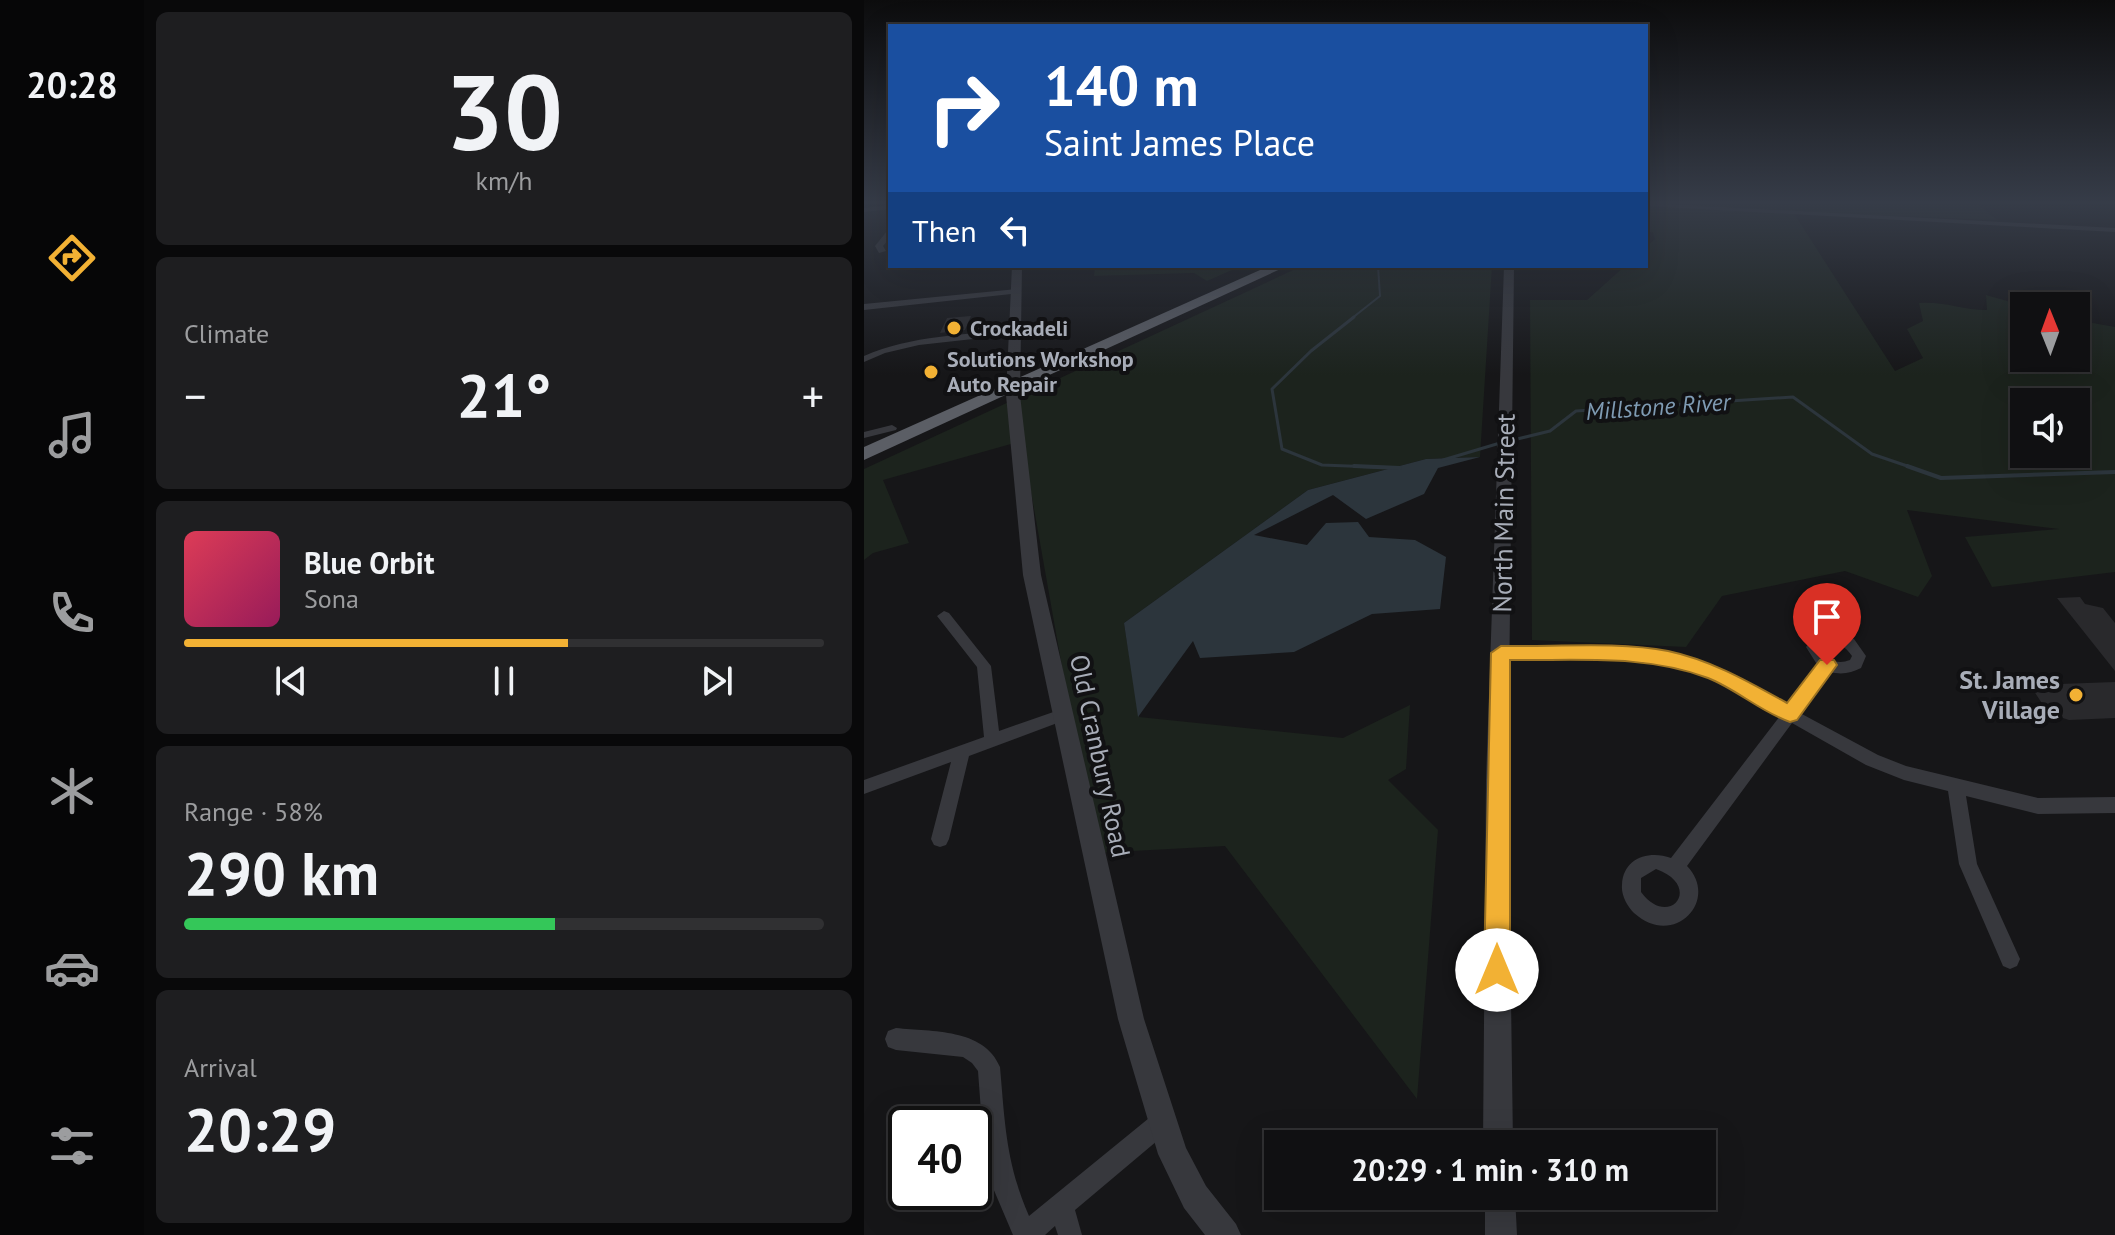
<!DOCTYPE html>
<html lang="en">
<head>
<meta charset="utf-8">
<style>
	body { margin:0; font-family:"PT Sans",sans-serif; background:#1e1e20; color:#f1f3f6; height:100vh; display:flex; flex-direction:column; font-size:30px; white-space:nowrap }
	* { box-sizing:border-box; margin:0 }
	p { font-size:26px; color:#9c9d9f }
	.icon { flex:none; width:44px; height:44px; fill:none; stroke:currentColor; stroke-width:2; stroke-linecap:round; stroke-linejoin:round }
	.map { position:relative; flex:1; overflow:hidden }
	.drawer { display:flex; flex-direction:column; gap:12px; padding:12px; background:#09090a; width:720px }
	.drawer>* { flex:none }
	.banner { position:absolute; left:24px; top:24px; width:760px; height:244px; border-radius:0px; box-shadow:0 8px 32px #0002,0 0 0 2px #303032; background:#1a4fa0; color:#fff; overflow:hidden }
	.needle { width:52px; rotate:359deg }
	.tools { position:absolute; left:1146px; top:292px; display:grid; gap:16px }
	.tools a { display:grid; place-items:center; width:80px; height:80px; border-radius:0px; background:#101012; box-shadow:0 8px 32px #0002,0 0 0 2px #303032; font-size:40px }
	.speed { position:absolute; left:24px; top:1106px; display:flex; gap:16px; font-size:40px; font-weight:700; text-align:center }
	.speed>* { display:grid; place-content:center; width:104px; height:104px; border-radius:50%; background:#101012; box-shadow:0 8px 32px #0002,0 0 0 2px #303032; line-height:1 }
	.speed .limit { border:4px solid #111; border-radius:12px; background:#fff; color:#111 }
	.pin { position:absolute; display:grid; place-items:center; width:68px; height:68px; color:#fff; margin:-82px -34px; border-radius:50% 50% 50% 0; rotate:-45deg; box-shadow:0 0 8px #0007 }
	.pin .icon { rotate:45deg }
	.me { position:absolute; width:88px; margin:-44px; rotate:0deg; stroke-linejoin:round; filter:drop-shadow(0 0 6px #0008) }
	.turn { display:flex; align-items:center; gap:28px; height:168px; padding:0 24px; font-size:36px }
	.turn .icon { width:104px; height:104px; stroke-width:2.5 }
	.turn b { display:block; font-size:56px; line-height:68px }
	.then { display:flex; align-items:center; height:76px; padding:0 24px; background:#0003; gap:16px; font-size:30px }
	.big { font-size:60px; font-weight:700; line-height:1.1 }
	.drawer .card { flex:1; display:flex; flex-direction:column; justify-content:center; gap:12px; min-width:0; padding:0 28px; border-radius:12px; background:#1e1e20 }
	.drawer .dial { align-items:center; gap:0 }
	.dial b { font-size:104px; line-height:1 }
	.song { display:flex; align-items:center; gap:24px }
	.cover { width:96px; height:96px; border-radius:12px; background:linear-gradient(135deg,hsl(350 70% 55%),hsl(330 70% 35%)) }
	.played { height:8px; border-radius:4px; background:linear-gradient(90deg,#f2b134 60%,#303032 60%) }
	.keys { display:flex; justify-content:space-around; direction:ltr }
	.heat { display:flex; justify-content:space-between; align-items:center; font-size:44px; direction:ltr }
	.charge { height:12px; border-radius:6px; background:linear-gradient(90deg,#34c759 58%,#303032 0) }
	.trip { position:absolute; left:400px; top:1130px; width:452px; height:80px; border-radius:0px; background:#101012; box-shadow:0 8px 32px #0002,0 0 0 2px #303032; font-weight:700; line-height:80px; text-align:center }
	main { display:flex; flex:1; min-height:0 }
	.dock { display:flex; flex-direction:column; width:144px; justify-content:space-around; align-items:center; background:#060607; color:#9c9d9f }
	.dock .icon { width:56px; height:56px }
	.dock .active { color:#f2b134 }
	.dock b { font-size:36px; color:#f1f3f6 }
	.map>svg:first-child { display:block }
	.green { fill:#1c231d; fill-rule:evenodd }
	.water { fill:#2c353c }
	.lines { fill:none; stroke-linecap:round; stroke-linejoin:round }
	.stream-far2 { stroke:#2c353c; stroke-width:2 }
	.stream-far1 { stroke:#2c353c; stroke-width:3 }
	.stream { stroke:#2c353c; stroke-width:4 }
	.building { fill:#29292c }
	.minor { fill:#37383d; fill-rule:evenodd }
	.tertiary { fill:#37383d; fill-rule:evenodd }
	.trunk { fill:#5b5e65; fill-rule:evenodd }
	.route { fill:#f2b134; stroke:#9d7322; stroke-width:2 }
	.poi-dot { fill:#f2b134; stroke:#111113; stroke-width:3 }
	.labels { text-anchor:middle; stroke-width:8; stroke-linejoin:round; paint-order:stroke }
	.far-poi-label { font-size:22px; font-weight:bold; fill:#a8adb8; stroke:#111113; text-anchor:start }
	.far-water-label { font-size:24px; font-style:italic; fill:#7f9bb3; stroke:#111113 }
	.street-label { font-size:26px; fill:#a8adb8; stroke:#111113 }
	.poi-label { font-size:26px; font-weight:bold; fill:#a8adb8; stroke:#111113; text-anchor:end }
</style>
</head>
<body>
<main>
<nav class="dock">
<b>20:28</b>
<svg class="icon active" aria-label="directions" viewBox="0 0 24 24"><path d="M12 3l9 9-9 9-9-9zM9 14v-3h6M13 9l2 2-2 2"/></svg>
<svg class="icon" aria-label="music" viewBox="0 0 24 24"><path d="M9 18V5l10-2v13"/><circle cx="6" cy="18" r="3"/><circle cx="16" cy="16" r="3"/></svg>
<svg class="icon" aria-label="phone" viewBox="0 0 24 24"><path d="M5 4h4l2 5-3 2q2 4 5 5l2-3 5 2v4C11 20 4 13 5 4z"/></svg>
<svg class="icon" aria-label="climate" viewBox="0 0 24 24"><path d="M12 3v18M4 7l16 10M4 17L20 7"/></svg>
<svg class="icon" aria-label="car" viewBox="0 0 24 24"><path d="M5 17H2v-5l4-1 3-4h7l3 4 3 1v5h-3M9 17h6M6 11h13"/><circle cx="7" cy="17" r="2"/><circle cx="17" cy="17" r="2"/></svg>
<svg class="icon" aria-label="filters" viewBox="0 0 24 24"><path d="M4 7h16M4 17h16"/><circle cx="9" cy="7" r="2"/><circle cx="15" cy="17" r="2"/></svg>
</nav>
<section class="drawer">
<div class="card dial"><b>30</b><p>km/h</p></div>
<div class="card"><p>Climate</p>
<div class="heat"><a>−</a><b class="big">21°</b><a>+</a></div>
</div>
<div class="card">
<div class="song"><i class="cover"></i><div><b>Blue Orbit</b><p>Sona</p></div></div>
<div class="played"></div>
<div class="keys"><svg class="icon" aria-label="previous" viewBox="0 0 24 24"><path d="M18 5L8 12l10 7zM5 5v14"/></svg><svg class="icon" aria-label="pause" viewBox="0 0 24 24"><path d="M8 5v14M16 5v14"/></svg><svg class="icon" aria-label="next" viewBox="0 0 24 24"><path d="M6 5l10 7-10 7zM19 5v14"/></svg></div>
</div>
<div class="card"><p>Range · 58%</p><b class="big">290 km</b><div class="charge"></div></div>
<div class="card"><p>Arrival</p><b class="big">20:29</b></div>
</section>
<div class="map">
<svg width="1251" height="1235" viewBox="0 0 1251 1235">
	<rect width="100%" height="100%" fill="#161618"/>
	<!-- green -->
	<path class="green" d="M782,203H1112L1133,220L929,212L1031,371L1059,358L1043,329L1059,321L1055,303C1081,301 1098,310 1123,310L1122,295L1161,306L1160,358H1212V320L1251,327V572L1128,587L1101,537L1195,529L1043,510L1068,576L1054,597L981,571L858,596L822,647L668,640L666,300H723L761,266H782V247L791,239L789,232H782ZM1160,402H1212V454H1160Z
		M231,266H377L343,281L330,273L230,276Z
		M438,266H628L616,457L562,459L444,490L260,623L275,717L479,738L546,705L542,769L524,780L574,830L553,1099L361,846L231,853L158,441L19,480L45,543L9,553L0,560V469Z"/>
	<!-- water -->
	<path class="water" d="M616,457L574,468L560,494L502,519L469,495L390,535L443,545L462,523L494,522L505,537L551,540L582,557L576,609L508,614L430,652L336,658L329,641L274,717L260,623L444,490L562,459Z"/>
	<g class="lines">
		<!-- stream-far2 -->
		<path class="stream-far2" d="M487,319L516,296L514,266"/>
		<!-- stream-far1 -->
		<path class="stream-far1" d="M490,317L447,351L408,389L418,449L458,465L536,468
			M645,441L686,431L712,411L929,397L1008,454L1049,468
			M579,460L636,443"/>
		<!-- stream -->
		<path class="stream" d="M490,466L536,468
			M1043,466L1077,478L1251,472"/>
	</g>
	<!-- building -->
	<path class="building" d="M107,316L101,330L76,333L83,318Z
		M1216,597L1221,604L1239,608L1251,623V671L1193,598Z
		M1251,682V718L1205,720L1196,717L1179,705L1166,685Z"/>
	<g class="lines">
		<!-- minor -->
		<path class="minor" d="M782,203L1251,228V232L782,206Z
			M26,205V209L0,212V208Z
			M23,231H26V238L19,246L22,251L15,253L11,246Z
			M153,289H156V293L0,310V304Z
			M152,329L157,332L155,334L55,345L21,353L0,362V356C48,335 101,335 152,329Z
			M28,425L33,428L32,430L0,438V432Z
			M80,611L85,613L127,666L135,731L198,709L204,711L206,715L204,719L105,756L85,839L82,845L76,847L70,845L67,839L87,762L0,794V780L120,737L113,667L73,616Z
			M965,631L990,639L1002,656L997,668C987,673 978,675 966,672L936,713L1014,755L1042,766L1174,798L1251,797V813L1174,814L1102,796L1113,864L1156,959L1153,966L1146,969L1139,966L1095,864L1084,791L1040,780L1002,765L928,723L823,866C856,900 810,949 770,913C763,906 757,895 758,885C759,858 785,850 807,858L916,716C893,703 870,687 845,677C780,652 705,659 637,658L632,657L630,653L632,649L637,648C709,649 790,641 858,670C881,680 902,694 924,706L954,666L942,647L954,633ZM963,642C974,642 981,646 988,656L986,660C973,665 963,660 957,648ZM792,869C840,886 805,930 777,892V878Z
			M32,1028C68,1032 120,1028 136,1067C141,1124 142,1163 165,1216L290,1114L298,1111L306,1114L309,1122L306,1130L211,1210L218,1235H194L191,1226L181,1235H149L129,1188L120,1152L114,1071L108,1063L99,1057L32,1050L24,1047L21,1039L24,1031Z"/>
		<!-- tertiary -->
		<path class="tertiary" d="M148,266H158L156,395L177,575L280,1019L322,1148L342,1186L372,1224L377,1235H341L320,1208L294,1154L254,1019L159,575L142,395Z
			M640,266H650L644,780L649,1144H619L622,780Z
			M621,1196H651L653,1235H621Z"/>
		<!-- trunk -->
		<path class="trunk" d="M405,266H423L0,460V447Z"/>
	</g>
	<!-- sky -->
	<linearGradient id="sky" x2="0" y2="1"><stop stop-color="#0c0c0d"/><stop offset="0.54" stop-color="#363c48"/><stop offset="1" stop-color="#363c48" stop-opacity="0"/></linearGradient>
	<rect width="1251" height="375" fill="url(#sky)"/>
	<!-- route -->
	<path class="route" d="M637,646C688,647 755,641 804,651C847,660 885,682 923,703L956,660H970L973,665L933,720L926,722C897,712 872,689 844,678C781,654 712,661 646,660V970L642,979L633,983L624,979L620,970L627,653Z"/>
	<!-- markers -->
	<g class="poi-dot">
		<circle cx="90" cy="328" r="8"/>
		<circle cx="67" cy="372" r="8"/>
		<circle cx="1212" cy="695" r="8"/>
	</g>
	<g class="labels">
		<!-- far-poi labels -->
		<g class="far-poi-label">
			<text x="106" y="336">Crockadeli</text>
			<text x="83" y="367">Solutions Workshop<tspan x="83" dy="25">Auto Repair</tspan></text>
		</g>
		<!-- far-water labels -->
		<g class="far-water-label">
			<text transform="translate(794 407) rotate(-4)" y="8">Millstone River</text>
		</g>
		<!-- street labels -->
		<g class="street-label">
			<text transform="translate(640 513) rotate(-89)" y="9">North Main Street</text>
			<text transform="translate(236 756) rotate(78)" y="9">Old Cranbury Road</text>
		</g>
		<!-- poi labels -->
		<g class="poi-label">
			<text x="1196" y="689">St. James<tspan x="1196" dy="30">Village</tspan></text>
		</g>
	</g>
</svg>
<div class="tools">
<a><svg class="needle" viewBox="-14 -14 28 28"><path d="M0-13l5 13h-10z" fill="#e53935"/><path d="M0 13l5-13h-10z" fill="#9c9d9f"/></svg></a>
<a><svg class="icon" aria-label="sound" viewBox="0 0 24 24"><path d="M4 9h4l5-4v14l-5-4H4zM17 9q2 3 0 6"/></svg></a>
</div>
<div class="speed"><div class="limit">40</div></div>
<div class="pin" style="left:963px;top:665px;background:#d93025"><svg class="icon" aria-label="arrive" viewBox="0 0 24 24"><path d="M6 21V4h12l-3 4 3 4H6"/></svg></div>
<svg class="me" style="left:633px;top:970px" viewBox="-20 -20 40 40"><circle r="19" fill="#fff"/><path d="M0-13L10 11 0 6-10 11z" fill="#f2b134"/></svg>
<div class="trip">20:29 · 1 min · 310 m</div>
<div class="banner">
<div class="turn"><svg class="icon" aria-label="right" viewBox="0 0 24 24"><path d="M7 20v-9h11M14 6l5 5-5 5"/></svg><div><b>140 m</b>Saint James Place</div></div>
<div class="then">Then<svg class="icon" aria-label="left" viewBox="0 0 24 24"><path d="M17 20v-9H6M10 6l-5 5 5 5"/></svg></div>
</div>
</div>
</main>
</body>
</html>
